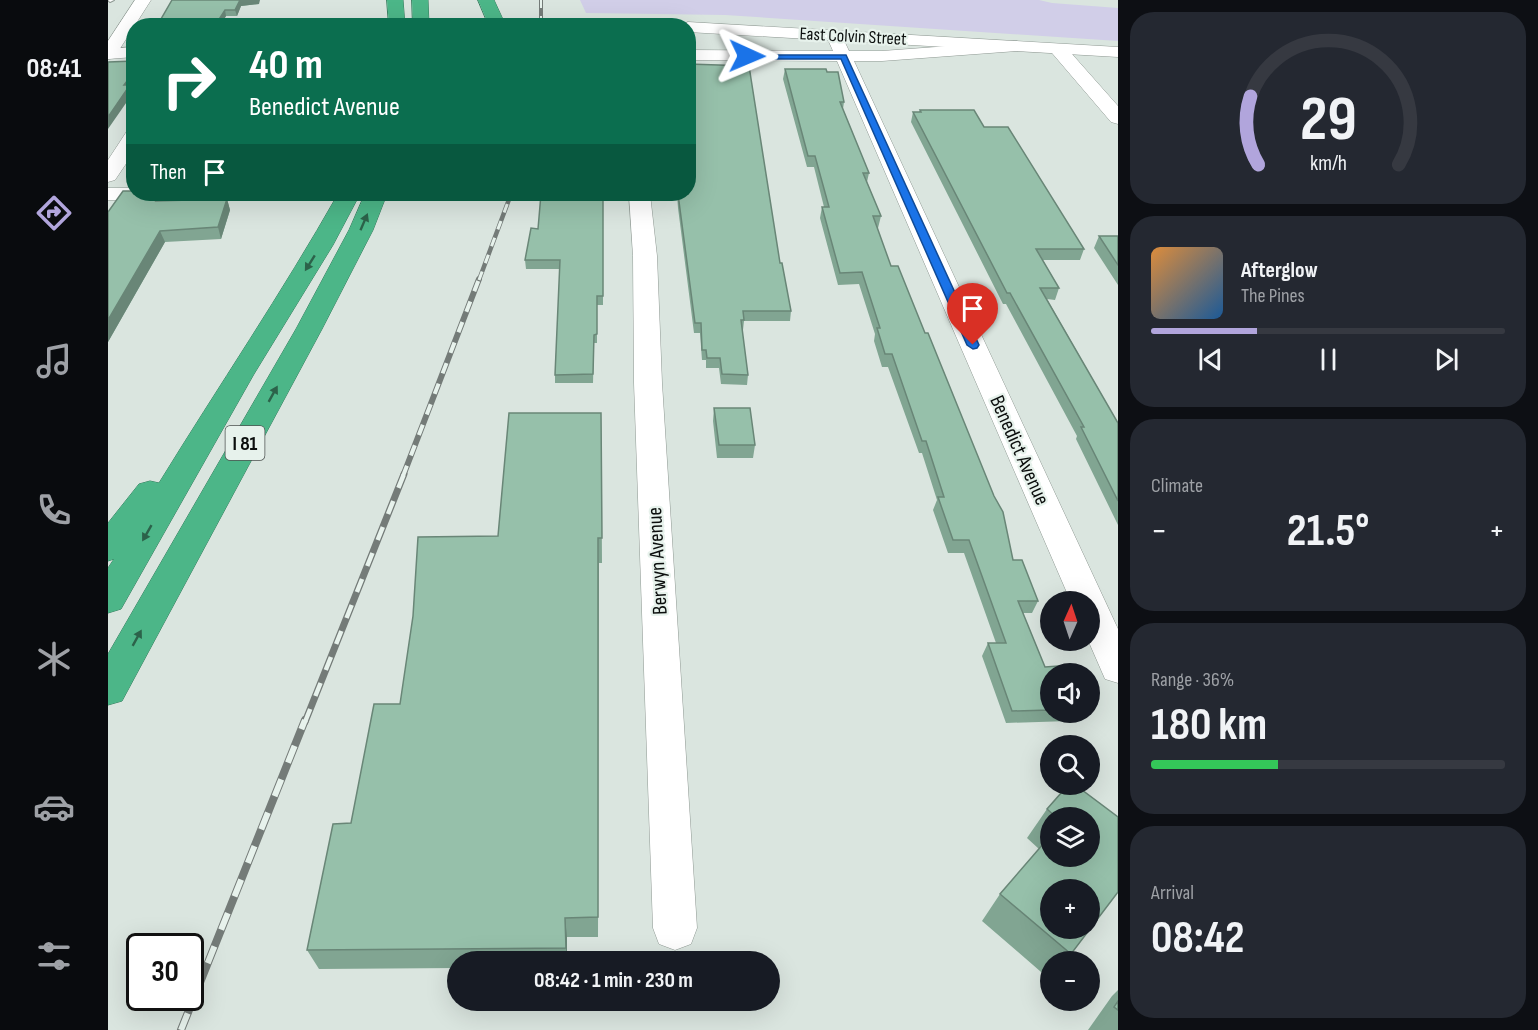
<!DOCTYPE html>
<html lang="en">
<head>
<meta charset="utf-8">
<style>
	body { margin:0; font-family:"Sofia Sans Condensed",sans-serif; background:#242831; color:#f1f3f6; height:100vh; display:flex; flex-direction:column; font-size:22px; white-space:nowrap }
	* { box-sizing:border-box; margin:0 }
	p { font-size:20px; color:#9ea1a6 }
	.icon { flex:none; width:33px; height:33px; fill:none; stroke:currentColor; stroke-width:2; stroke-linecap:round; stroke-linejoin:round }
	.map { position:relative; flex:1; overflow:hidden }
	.drawer { display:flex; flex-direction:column; gap:12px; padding:12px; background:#0d0f14; width:420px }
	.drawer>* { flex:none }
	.hud { position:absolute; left:18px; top:18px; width:570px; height:183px; border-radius:24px; box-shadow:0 6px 24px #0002; background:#0b6e4f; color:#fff; overflow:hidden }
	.needle { width:39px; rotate:3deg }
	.fabs { position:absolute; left:932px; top:591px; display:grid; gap:12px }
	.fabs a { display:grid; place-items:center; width:60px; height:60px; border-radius:50%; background:#171b24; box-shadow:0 6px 24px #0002; font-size:30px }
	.speed { position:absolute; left:18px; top:933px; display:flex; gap:12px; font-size:30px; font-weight:700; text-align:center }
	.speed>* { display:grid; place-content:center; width:78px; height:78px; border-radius:50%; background:#171b24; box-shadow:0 6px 24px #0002; line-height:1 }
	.speed .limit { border:3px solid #111; border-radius:9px; background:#fff; color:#111 }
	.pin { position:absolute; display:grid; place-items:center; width:51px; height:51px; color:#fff; margin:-62px -26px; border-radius:50% 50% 50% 0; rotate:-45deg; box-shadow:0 0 6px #0007 }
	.pin .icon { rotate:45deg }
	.me { position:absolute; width:66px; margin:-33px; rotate:91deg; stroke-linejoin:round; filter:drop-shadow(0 0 4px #0008) }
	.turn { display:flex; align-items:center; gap:21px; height:126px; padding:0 24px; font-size:27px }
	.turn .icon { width:78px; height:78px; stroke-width:2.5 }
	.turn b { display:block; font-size:42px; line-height:51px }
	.then { display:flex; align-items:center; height:57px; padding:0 24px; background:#0003; gap:12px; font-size:22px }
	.big { font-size:45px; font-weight:700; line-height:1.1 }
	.drawer .widget { flex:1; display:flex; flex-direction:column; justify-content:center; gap:9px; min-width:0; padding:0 21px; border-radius:24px; background:#242831 }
	.drawer .dial { align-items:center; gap:0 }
	.dial svg { height:156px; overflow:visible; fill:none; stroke:#363941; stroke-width:7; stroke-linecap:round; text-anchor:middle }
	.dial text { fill:#f1f3f6; stroke:none }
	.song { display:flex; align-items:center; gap:18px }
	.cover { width:72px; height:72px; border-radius:9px; background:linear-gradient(135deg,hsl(30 70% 55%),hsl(210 70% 35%)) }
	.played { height:6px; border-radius:3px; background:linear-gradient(90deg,#b1a5dc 30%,#363941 30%) }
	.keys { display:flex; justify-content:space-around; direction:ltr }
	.heat { display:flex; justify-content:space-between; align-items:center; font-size:33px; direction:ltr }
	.charge { height:9px; border-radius:4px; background:linear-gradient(90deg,#34c759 36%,#363941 0) }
	.trip { position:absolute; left:339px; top:951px; width:333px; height:60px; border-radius:30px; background:#171b24; box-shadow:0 6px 24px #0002; font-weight:700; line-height:60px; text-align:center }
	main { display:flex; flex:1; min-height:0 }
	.dock { display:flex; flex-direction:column; width:108px; justify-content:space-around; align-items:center; background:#090b0e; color:#9ea1a6 }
	.dock .icon { width:42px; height:42px }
	.dock .selected { color:#b1a5dc }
	.dock b { font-size:27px; color:#f1f3f6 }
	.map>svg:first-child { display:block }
	.green { fill:#d1cee8 }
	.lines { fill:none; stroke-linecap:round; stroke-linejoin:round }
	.service-casing { stroke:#8e9892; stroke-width:2 }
	.minor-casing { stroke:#8e9892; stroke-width:1 }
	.tertiary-casing { stroke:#8e9892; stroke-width:1 }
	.motorway-casing { stroke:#357b5d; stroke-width:1 }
	.service { fill:#fff; fill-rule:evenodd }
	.minor { fill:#fff; fill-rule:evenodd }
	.tertiary { fill:#fff; fill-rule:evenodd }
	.motorway { fill:#4cb688; fill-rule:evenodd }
	.rail-far4-casing { stroke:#747b78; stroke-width:4 }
	.rail-far3-casing { stroke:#747b78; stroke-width:4.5 }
	.rail-far2-casing { stroke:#747b78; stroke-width:6 }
	.rail-far1-casing { stroke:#747b78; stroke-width:7 }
	.rail-casing { stroke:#747b78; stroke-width:8 }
	.rail-far4 { stroke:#e7f2ec; stroke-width:2; stroke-dasharray:8; stroke-linecap:butt }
	.rail-far3 { stroke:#e7f2ec; stroke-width:3; stroke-dasharray:9; stroke-linecap:butt }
	.rail-far2 { stroke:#e7f2ec; stroke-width:4; stroke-dasharray:11; stroke-linecap:butt }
	.rail-far1 { stroke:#e7f2ec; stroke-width:4.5; stroke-dasharray:14; stroke-linecap:butt }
	.rail { stroke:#e7f2ec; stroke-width:6; stroke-dasharray:18; stroke-linecap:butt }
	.wall { fill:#81a592; fill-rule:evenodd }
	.shaded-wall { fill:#698677 }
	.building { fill:#96c0aa; stroke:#698677; stroke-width:1.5; fill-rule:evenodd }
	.oneway { fill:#2c624a }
	.route { fill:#1a73e8; stroke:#114b97; stroke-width:1.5 }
	.labels { text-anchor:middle; stroke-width:4.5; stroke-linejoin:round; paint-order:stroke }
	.far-street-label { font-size:18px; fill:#0b0e0d; stroke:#e7f2ec }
	.shield { fill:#e7f2ec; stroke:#4d5250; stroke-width:1.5 }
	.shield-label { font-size:20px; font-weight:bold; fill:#0b0e0d }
	.street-label { font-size:21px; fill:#0b0e0d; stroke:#e7f2ec }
</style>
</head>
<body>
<main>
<nav class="dock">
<b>08:41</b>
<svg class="icon selected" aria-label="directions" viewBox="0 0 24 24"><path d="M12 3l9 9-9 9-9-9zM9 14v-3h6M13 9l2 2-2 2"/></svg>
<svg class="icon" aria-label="music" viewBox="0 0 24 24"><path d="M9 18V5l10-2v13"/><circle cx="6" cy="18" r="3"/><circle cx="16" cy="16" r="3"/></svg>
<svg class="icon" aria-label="phone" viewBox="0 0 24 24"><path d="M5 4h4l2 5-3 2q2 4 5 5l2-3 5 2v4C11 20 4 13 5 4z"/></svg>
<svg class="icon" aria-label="climate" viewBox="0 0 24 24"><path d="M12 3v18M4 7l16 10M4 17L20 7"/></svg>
<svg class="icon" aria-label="car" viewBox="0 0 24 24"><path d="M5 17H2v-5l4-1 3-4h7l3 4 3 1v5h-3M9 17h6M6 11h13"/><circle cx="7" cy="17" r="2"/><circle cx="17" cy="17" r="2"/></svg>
<svg class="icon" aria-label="filters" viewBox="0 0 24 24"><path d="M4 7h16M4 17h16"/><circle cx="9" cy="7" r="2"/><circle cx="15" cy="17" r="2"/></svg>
</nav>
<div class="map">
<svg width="1010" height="1030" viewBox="0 0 1010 1030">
	<rect width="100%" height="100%" fill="#dae5df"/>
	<!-- green -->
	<path class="green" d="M472,0H931L944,3L1010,8V41L617,15L478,13Z"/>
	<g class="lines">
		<defs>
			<path id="service" d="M0,0H6L2,2Z"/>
			<path id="minor" d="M27,0H43L6,58L0,59V41Z
				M726,30L732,32L741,51H774L909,41L917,46L909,51L774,61H746L1010,629V683L997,679L980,640L981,602H963L729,61L580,60V50L725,51L718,35Z
				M950,44L956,45L1010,106V124L1003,122L944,53L942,49Z
				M26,129V152L7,180L0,182V160L19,131Z
				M0,188H26V194H133L130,199L122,200H0Z
				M521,194H542L549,256L554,383L589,928L583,944L567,950L551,944L545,928L526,383L525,256Z"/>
			<path id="tertiary" d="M480,21H534L542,26H472Z
				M580,22L1010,47V57L580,32V26H573Z
				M26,47V57L0,59V49Z"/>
			<path id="motorway" d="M279,0H295L297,26H281Z
				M304,0H320L321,26H305Z
				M370,0H386L398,26H381Z
				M230,194H252L225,245L146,374L13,609L0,613V568L6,559L0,561V523L31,484L42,481L51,483C110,387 174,293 230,194Z
				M257,194H279L265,230L214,329L14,701L0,705V654L188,329L241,230Z"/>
		</defs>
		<!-- service casing -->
		<use href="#service" class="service-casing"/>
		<!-- minor casing -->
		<use href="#minor" class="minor-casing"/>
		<!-- tertiary casing -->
		<use href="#tertiary" class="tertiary-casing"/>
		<!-- motorway casing -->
		<use href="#motorway" class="motorway-casing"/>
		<!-- service -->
		<use href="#service" class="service"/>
		<!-- minor -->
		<use href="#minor" class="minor"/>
		<!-- tertiary -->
		<use href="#tertiary" class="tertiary"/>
		<!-- motorway -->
		<use href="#motorway" class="motorway"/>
		<defs>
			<path id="rail-far4" d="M433,0V26"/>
			<path id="rail-far3" d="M371,280L403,194"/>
			<path id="rail-far2" d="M295,476L371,279"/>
			<path id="rail-far1" d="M197,722L296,474"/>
			<path id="rail" d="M73,1030L197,720"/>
		</defs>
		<!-- rail-far4 casing -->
		<use href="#rail-far4" class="rail-far4-casing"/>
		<!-- rail-far3 casing -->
		<use href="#rail-far3" class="rail-far3-casing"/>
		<!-- rail-far2 casing -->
		<use href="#rail-far2" class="rail-far2-casing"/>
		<!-- rail-far1 casing -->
		<use href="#rail-far1" class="rail-far1-casing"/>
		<!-- rail casing -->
		<use href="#rail" class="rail-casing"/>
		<!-- rail-far4 -->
		<use href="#rail-far4" class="rail-far4"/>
		<!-- rail-far3 -->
		<use href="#rail-far3" class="rail-far3"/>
		<!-- rail-far2 -->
		<use href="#rail-far2" class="rail-far2"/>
		<!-- rail-far1 -->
		<use href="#rail-far1" class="rail-far1"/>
		<!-- rail -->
		<use href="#rail" class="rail"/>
	</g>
	<!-- wall -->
	<path class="wall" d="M64,0L151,4L133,6L129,16H118L112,26H49Z
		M677,69L736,102L735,109L761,173L759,182L773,216L770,228H769L783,266L905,560L930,601L924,613H915L937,667L942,674V712H966L961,721L898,723L874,656L880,643H888L856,553H840L825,510L829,500L814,453H811L780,367H774L766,341L767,334L751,284L730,285L712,218L714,207H716L706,167H699L675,79Z
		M812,110L876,127L976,249L972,260H935L951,288L947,300L939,299L1010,423V525L968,439L969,436L898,304H895L803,122L805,112H811Z
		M55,194L58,201L119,199L122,210L113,239L57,242L0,342V212Z
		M495,194V305H489V343H486L485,383H447V375L452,269H418L417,260L430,229Z
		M569,194H580L672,263L683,311L682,321H636L635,330H634L640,375L639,385L613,384L611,368H598V360H594L592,333H586L570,208Z
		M991,236H1010V285L986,248Z
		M606,408L647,445L645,458H609L605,421Z
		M493,413L494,563H491L490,937H459V962H350V968L211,969L199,950L243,823L292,704L390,536Z
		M961,784H966L1010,817V892L963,954L956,962H942V976L940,978L874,921L892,894L931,849L919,838L939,809ZM942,818H981V856H942ZM942,890H981V928H942Z
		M1010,990V1030H980L1004,996Z"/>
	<!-- shaded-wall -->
	<path class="shaded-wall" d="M132,0H152L151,4L133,6L129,16L127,10Z
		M117,10L118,16L112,26H58Z
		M26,72V83L23,87L25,93L0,129V117L16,85Z
		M53,194H55L58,202L48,201Z
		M119,199L122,210L113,239L110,227Z
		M52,231L57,242L0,342V320Z
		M457,918L459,937V962L458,948Z"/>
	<!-- building -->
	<path class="building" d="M64,0H132L127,10H117L110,21L49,26Z
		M26,61V72L16,85H22L0,117V62Z
		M580,64L641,66L672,263H674L683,311H635L636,320H633L640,375L614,374L612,358H599L598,350H594L593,323H587L570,194H580Z
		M677,69H718L719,72H730L736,102H732L761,173H755L773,216H765L783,266H790L817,333H820L886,496L895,512L905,560H914L930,601H910L937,667L950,666L953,674H942V710L904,711L880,643H898L861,540H845L830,497H836L818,441H814L784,354H777L769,328H772L754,272L732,273L714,207H721L707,156H700Z
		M812,110H866L876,127H900L976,249H928L951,288H932L1010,423V501L973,427H976L902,293H899L805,112H813Z
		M15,191H26V194H53L48,201L119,199L110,227L52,231L0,320V212Z
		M433,194H495V296H489V334L486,335L485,374L447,375L452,260H417L423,228L430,229Z
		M991,236H1010V265Z
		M606,408H642L647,445H611Z
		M401,413H493L494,538H490V917L457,918L458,948L199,950L225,824L243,823L266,704H292L305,616L310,537L390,536Z
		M961,784H966L1010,817V892L963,954L892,894L942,836V856H981V818H949L939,809ZM942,890H981V928H942Z
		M1010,1001V1010L1006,1007Z"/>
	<!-- one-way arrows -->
	<defs><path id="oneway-solid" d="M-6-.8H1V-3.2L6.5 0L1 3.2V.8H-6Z" transform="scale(1.5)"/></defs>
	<g class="oneway">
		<use href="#oneway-solid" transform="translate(256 222) rotate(-67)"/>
		<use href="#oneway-solid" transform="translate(202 263) rotate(122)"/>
		<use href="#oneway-solid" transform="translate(165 394) rotate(-61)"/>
		<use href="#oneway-solid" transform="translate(39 533) rotate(120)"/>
		<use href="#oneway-solid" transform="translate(29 638) rotate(-61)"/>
	</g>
	<!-- route -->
	<path class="route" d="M637,55H738L871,345L869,348L865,349L859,345L733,59H639Z"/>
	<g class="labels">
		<!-- far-street labels -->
		<g class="far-street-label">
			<text transform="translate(745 36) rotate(3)" y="6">East Colvin Street</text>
		</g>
		<!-- shield labels -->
		<rect class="shield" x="117.5" y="426" width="39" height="34" rx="4.5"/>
		<g class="shield-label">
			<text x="137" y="450">I 81</text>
		</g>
		<!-- street labels -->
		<g class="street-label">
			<text transform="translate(912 450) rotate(66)" y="7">Benedict Avenue</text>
			<text transform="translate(549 561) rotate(-93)" y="7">Berwyn Avenue</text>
		</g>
	</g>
</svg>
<div class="fabs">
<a><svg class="needle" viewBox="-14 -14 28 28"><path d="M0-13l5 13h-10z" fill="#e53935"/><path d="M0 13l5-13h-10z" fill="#9ea1a6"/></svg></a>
<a><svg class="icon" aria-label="sound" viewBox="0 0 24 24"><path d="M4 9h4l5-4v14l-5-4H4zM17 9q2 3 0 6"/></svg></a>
<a><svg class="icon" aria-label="search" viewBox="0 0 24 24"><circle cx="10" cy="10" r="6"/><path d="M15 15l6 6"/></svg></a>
<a><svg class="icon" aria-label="layers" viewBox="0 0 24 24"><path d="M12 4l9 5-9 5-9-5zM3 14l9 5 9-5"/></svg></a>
<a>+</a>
<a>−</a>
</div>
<div class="speed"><div class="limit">30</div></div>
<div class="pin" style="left:865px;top:345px;background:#d93025"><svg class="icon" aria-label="arrive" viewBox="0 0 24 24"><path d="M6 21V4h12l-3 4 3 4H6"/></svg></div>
<svg class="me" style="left:639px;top:56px" viewBox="-20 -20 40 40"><path d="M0-17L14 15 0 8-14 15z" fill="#1a73e8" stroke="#fff" stroke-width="4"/></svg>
<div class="trip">08:42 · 1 min · 230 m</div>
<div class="hud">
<div class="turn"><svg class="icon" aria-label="right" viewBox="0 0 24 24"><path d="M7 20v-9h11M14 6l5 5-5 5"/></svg><div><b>40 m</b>Benedict Avenue</div></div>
<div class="then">Then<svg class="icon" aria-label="arrive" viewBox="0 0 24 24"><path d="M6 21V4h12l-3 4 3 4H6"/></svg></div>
</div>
</div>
<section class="drawer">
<div class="widget dial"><svg viewBox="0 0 100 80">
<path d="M14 69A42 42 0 1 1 86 69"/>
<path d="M14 69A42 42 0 0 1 10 34" stroke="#b1a5dc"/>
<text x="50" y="56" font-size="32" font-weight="700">29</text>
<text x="50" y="72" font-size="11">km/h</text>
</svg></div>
<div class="widget">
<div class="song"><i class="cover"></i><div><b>Afterglow</b><p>The Pines</p></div></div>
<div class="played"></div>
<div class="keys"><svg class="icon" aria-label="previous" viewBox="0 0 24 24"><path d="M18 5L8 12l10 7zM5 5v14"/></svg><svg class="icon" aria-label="pause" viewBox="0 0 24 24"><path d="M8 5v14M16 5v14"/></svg><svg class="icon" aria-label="next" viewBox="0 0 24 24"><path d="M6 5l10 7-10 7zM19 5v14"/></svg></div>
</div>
<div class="widget"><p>Climate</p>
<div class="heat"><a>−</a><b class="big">21.5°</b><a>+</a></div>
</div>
<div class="widget"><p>Range · 36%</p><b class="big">180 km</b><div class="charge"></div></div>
<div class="widget"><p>Arrival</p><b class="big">08:42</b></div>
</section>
</main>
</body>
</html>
